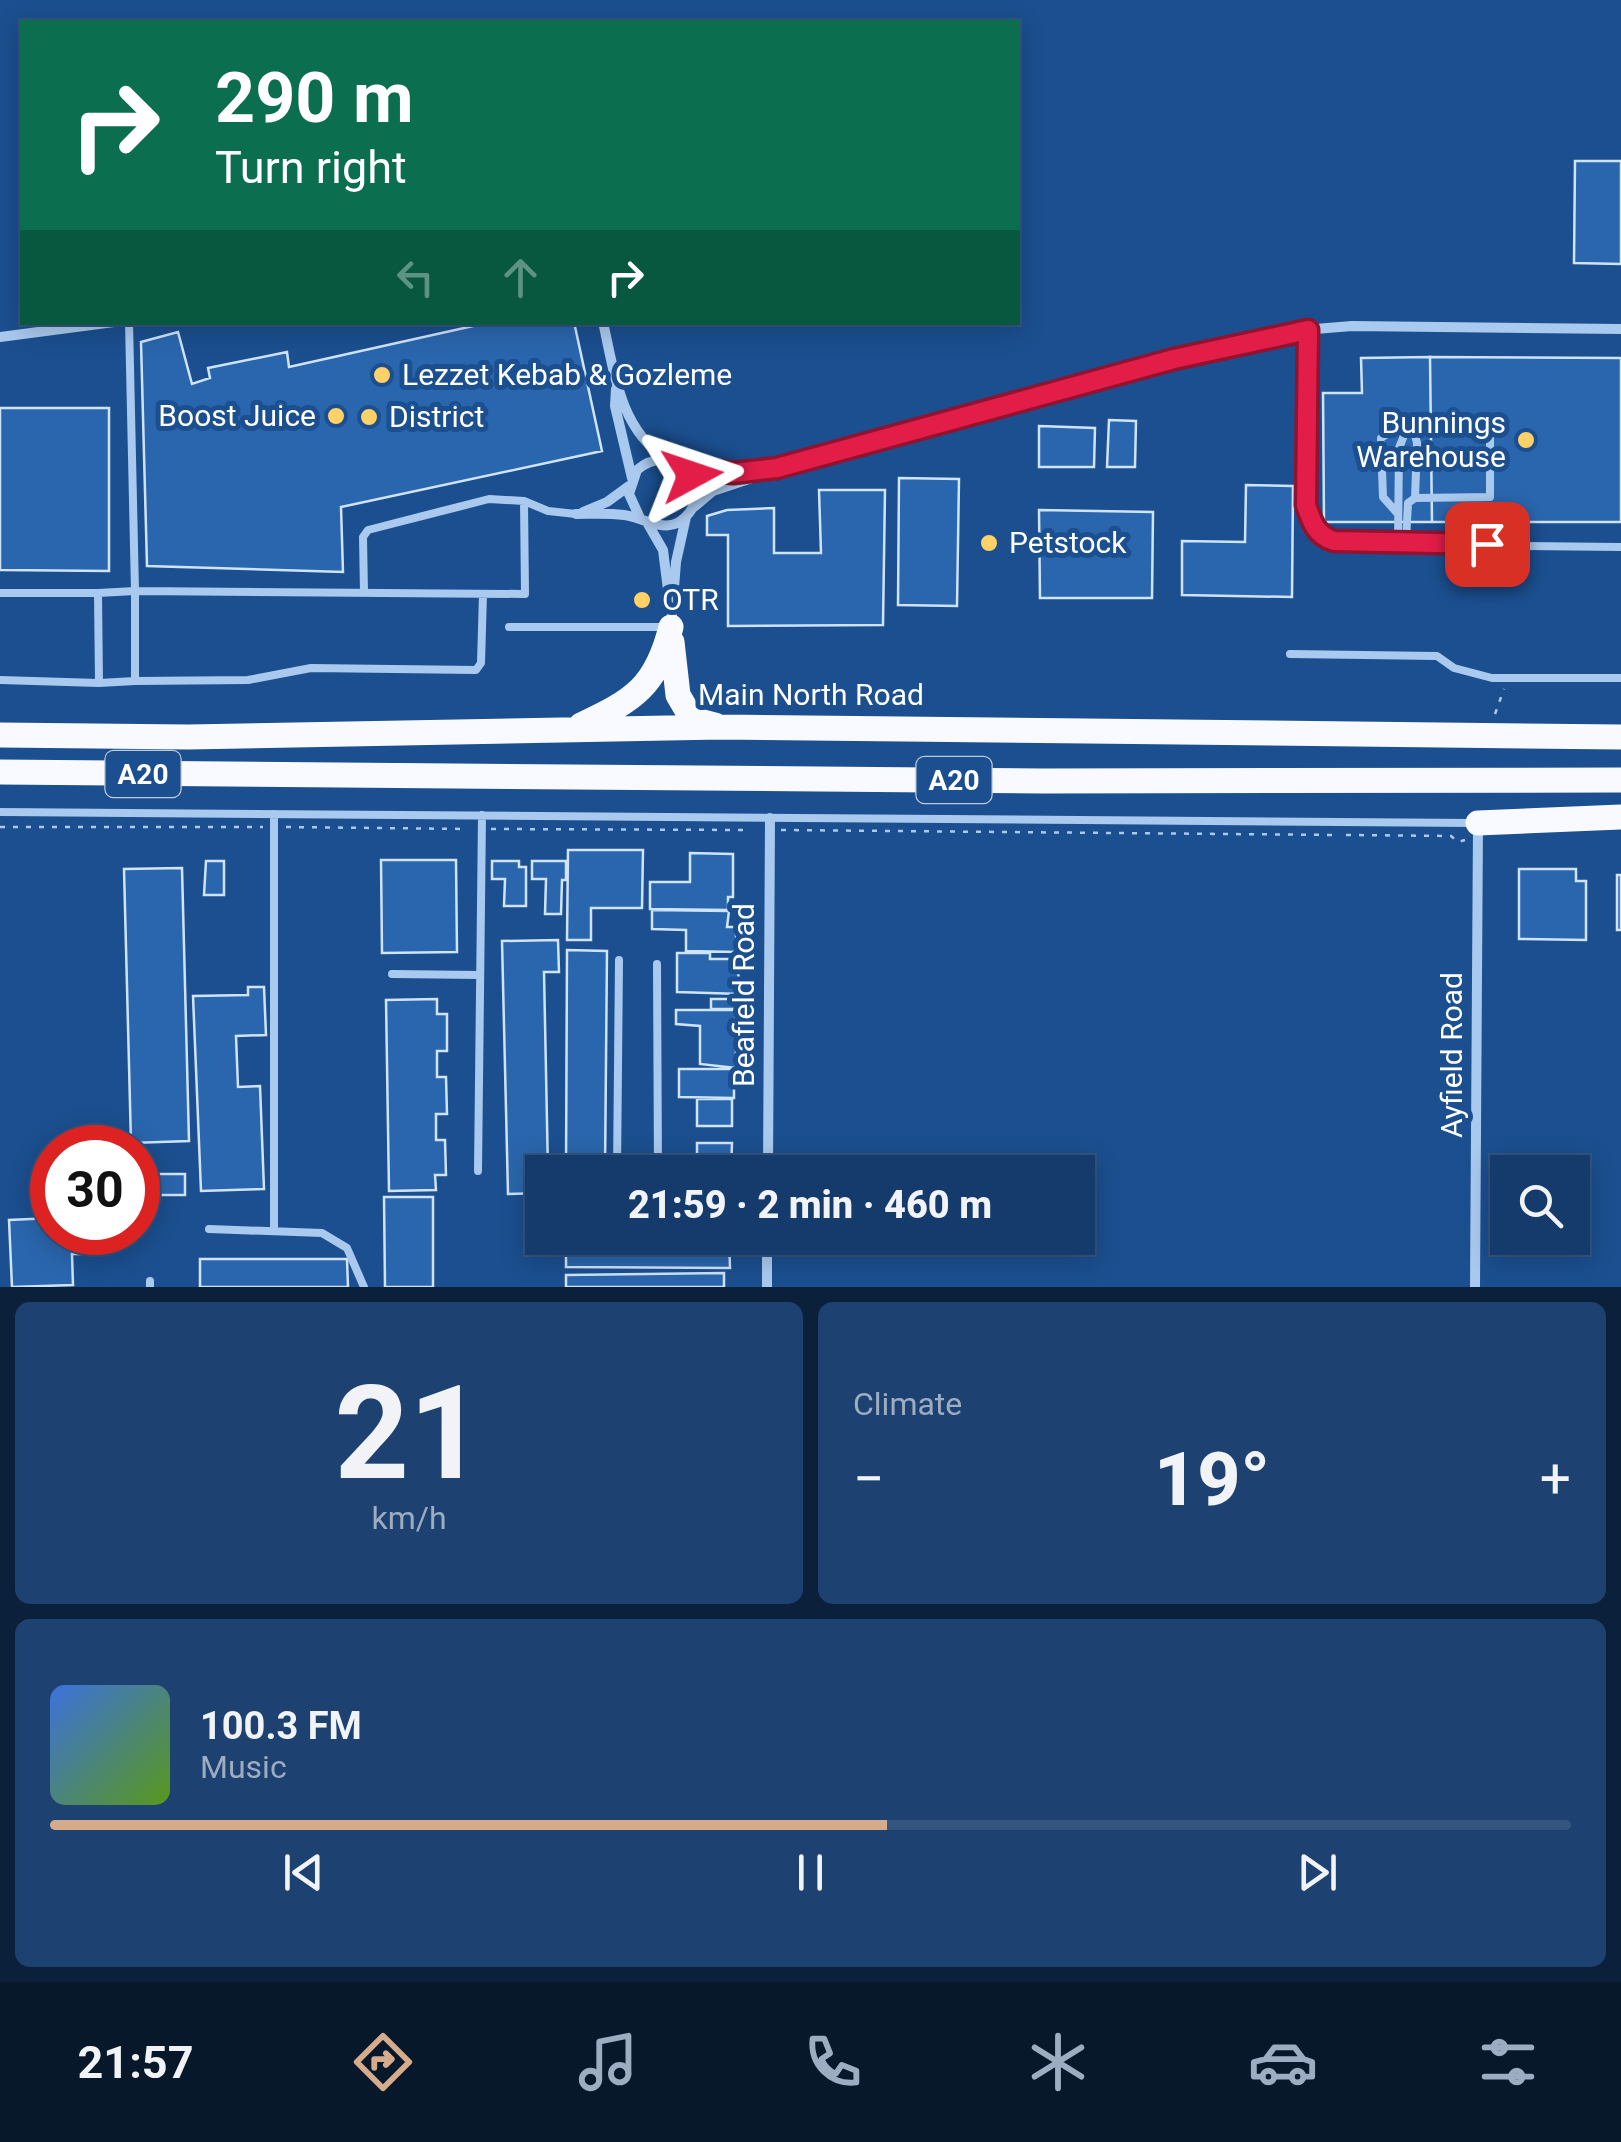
<!DOCTYPE html>
<html lang="en">
<head>
<meta charset="utf-8">
<style>
	body { margin:0; font-family:Roboto,sans-serif; background:#1d4271; color:#f1f3f6; height:100vh; display:flex; flex-direction:column; font-size:38px; white-space:nowrap }
	* { box-sizing:border-box; margin:0 }
	p { font-size:32px; color:#9dadc1 }
	.icon { flex:none; width:55px; height:55px; fill:none; stroke:currentColor; stroke-width:2; stroke-linecap:round; stroke-linejoin:round }
	.map { position:relative; height:1287px; overflow:hidden }
	.details { display:flex; flex-direction:column; gap:15px; padding:15px; background:#0b203b; flex:1 }
	.details>* { flex:none }
	.banner { position:absolute; left:20px; top:20px; width:1000px; height:305px; border-radius:0px; box-shadow:0 5px 25px #0003,0 0 0 2px #33557e; background:#0b6e4f; color:#fff; overflow:hidden }
	.tools { position:absolute; left:1490px; top:1155px; display:grid; gap:20px }
	.tools a { display:grid; place-items:center; width:100px; height:100px; border-radius:0px; background:#143b6b; box-shadow:0 5px 25px #0003,0 0 0 2px #33557e; font-size:50px }
	.speed { position:absolute; left:30px; top:1125px; display:flex; gap:20px; font-size:50px; font-weight:700; text-align:center }
	.speed>* { display:grid; place-content:center; width:130px; height:130px; border-radius:50%; background:#143b6b; box-shadow:0 5px 25px #0003,0 0 0 2px #33557e; line-height:1 }
	.speed .limit { border:15px solid #d22; background:#fff; color:#111 }
	.pin { position:absolute; display:grid; place-items:center; width:85px; height:85px; color:#fff; margin:-42px; border-radius:20px; box-shadow:0 5px 15px #0006 }
	.me { position:absolute; width:110px; margin:-55px; rotate:85deg; stroke-linejoin:round; filter:drop-shadow(0 0 8px #0008) }
	.turn { display:flex; align-items:center; gap:35px; height:210px; padding:0 30px; font-size:45px }
	.turn .icon { width:130px; height:130px; stroke-width:2.5 }
	.turn b { display:block; font-size:70px; line-height:85px }
	.lanes { display:flex; align-items:center; height:95px; padding:0 30px; background:#0003; justify-content:center; gap:50px; direction:ltr }
	.lanes .off { opacity:.35 }
	.big { font-size:75px; font-weight:800; line-height:1.1 }
	.details .widget { flex:1; display:flex; flex-direction:column; justify-content:center; gap:15px; min-width:0; padding:0 35px; border-radius:15px; background:#1d4271 }
	.details .dial { align-items:center; gap:0 }
	.dial b { font-size:130px; line-height:1 }
	.song { display:flex; align-items:center; gap:30px }
	.cover { width:120px; height:120px; border-radius:15px; background:linear-gradient(135deg,hsl(220 70% 55%),hsl(90 70% 35%)) }
	.played { height:10px; border-radius:5px; background:linear-gradient(90deg,#d6ab8b 55%,#33557e 55%) }
	.keys { display:flex; justify-content:space-around; direction:ltr }
	.heat { display:flex; justify-content:space-between; align-items:center; font-size:55px; direction:ltr }
	.details .tiles { flex:1; display:grid; gap:15px; grid-template-columns:1fr 1fr }
	.widget:last-child { grid-column:span 2 }
	.trip { position:absolute; left:525px; top:1155px; width:570px; height:100px; border-radius:0px; background:#143b6b; box-shadow:0 5px 25px #0003,0 0 0 2px #33557e; font-weight:800; line-height:100px; text-align:center }
	.tab-bar { display:flex; height:160px; justify-content:space-around; align-items:center; background:#08182b; color:#9dadc1 }
	.tab-bar .icon { width:70px; height:70px }
	.tab-bar .current { color:#d6ab8b }
	.tab-bar b { font-size:45px; color:#f1f3f6 }
	.map>svg:first-child { display:block }
	.building { fill:#2a66ad; stroke:#cfe3fa; stroke-width:2.5 }
	.lines { fill:none; stroke-linecap:round; stroke-linejoin:round }
	.path { stroke:#a9c9ee; stroke-width:2.5; stroke-dasharray:5 8; stroke-linecap:butt }
	.service { stroke:#a9c9ee; stroke-width:8 }
	.minor { stroke:#a9c9ee; stroke-width:10 }
	.trunk { stroke:#f8faff; stroke-width:25 }
	.route-casing { stroke:#92132f; stroke-width:25 }
	.route { stroke:#e11d48; stroke-width:18 }
	.poi-dot { fill:#ffd166; stroke:#1b4f8f; stroke-width:4 }
	.labels { text-anchor:middle; stroke-width:10; stroke-linejoin:round; paint-order:stroke }
	.shield { fill:#1b4f8f; stroke:#bbcadd; stroke-width:2.5 }
	.shield-label { font-size:28px; font-weight:bold; fill:#fff }
	.poi-label { font-size:30px; fill:#fff; stroke:#1b4f8f; text-anchor:start }
	.street-label { font-size:30px; fill:#fff; stroke:#1b4f8f }
</style>
</head>
<body>
<div class="map">
<svg width="1621" height="1287" viewBox="0 0 1621 1287">
	<rect width="100%" height="100%" fill="#1b4f8f"/>
	<!-- building -->
	<path class="building" d="M1575,161H1621V264L1574,263Z
		M491,322H574L602,451L341,507L343,572L147,566L141,342L178,332L192,384L210,378L208,368L287,352L289,367Z
		M1430,357L1621,358V522H1432Z
		M1430,357L1432,522H1324L1323,393H1362L1361,358Z
		M0,408H109V571L0,570Z
		M1109,420L1136,421L1135,467H1107Z
		M1039,426L1095,428L1094,467H1039Z
		M899,478L959,479L957,606L898,605Z
		M1246,485L1293,486L1292,597L1182,595V541L1245,542Z
		M819,490H885L883,625L728,626V535H707V516L727,510L774,508V553H821Z
		M1039,510L1153,512L1152,598H1040Z
		M568,850H643L642,908H591V940H567Z
		M690,853L733,854V897H728V910L650,909V882H690Z
		M381,860H456L457,952L382,953Z
		M206,861H224V895H204Z
		M492,861H519V867H526V906H504L505,879H492Z
		M532,861H566V880H562L561,914H545L546,879H532Z
		M182,868L189,1141L131,1143L124,869Z
		M1519,869H1576V881H1586V940L1519,939Z
		M1617,875H1621V930H1617Z
		M652,910L729,911L727,927H735L738,952L686,951V930L652,929Z
		M558,940L559,972H544L548,1172H542V1193L508,1194L502,941Z
		M567,950L607,951L605,1172H566Z
		M677,953H710V959H737L740,994L677,992Z
		M248,987H264L266,1035L236,1036L238,1087L260,1086L264,1189L201,1191L193,996L248,995Z
		M437,999V1014H447V1051H437V1077H446L447,1114H436V1140H445L446,1175H435L436,1190L389,1191L386,1000Z
		M711,999H739V1009H711Z
		M676,1010H736V1068L700,1064V1026L676,1024Z
		M679,1069H734V1098L679,1097Z
		M697,1099H732V1126H697Z
		M697,1143H732L731,1172L697,1171Z
		M138,1174H185V1195H138Z
		M384,1197H433V1287H385Z
		M52,1218V1232H81L82,1254H72L73,1285L12,1287L9,1220Z
		M566,1238H729L730,1268L566,1267Z
		M200,1259H347L348,1287H200Z
		M724,1273V1287H566V1275Z"/>
	<g class="lines">
		<!-- path -->
		<path class="path" d="M1495,714L1504,689
			M0,827H263
			M286,827L468,829
			M491,829L748,830
			M781,830L1338,835
			M1346,835L1451,836L1458,842L1465,840"/>
		<!-- service -->
		<path class="service" d="M129,322L135,591L525,594L524,501L548,511L576,514
			M1307,329L1306,505C1309,516 1312,527 1320,534C1336,548 1403,541 1427,545L1621,547
			M1414,431L1417,443L1415,498
			M1398,514L1383,497L1381,443V438L1390,432L1407,431
			M1398,541L1399,448L1405,433L1490,432V497L1415,498L1408,503L1406,541
			M0,593H98L99,683L0,680
			M98,593L135,591V681L99,683
			M364,593L363,537L368,530L489,499L524,501
			M509,627H664
			M1290,654L1437,656L1454,668L1492,678H1621
			M135,681L248,680L311,668L476,670L481,663L483,594
			M0,812L1473,823
			M274,814V1230
			M657,964L658,1172
			M392,974L480,975
			M478,1171L482,815
			M617,1172L619,960
			M209,1229L322,1233L347,1248L364,1287
			M150,1287V1281"/>
		<!-- minor -->
		<path class="minor" d="M603,322C614,371 620,430 666,458
			M0,337L114,322
			M616,388L615,406L632,478
			M686,468L733,473L777,468L1174,359L1291,331L1352,326L1621,329
			M694,507L713,491L767,473
			M583,512L607,502L629,486
			M576,514C592,514 608,513 624,515C647,518 670,538 689,513C715,479 670,441 637,470L629,494L640,518
			M648,524L663,550L669,598
			M671,626L676,562L686,517
			M768,1172L770,818
			M767,1287V1238
			M1475,1287L1478,824"/>
		<!-- trunk -->
		<path class="trunk" d="M672,642L678,695L692,719L715,725
			M581,725C634,700 656,687 671,627
			M0,735L188,737L721,727L1621,737
			M0,772L1042,781L1621,780
			M1478,823L1621,817"/>
	</g>
	<g class="lines">
		<defs>
			<path id="route" d="M692,475L686,468L733,473L777,468L1174,359L1308,330L1306,505C1312,523 1316,535 1334,541L1487,544"/>
		</defs>
		<!-- route casing -->
		<use href="#route" class="route-casing"/>
		<!-- route -->
		<use href="#route" class="route"/>
	</g>
	<!-- markers -->
	<g class="poi-dot">
		<circle cx="382" cy="375" r="10"/>
		<circle cx="336" cy="416" r="10"/>
		<circle cx="369" cy="417" r="10"/>
		<circle cx="1526" cy="440" r="10"/>
		<circle cx="989" cy="543" r="10"/>
		<circle cx="642" cy="600" r="10"/>
	</g>
	<g class="labels">
		<!-- shield labels -->
		<g class="shield">
			<rect x="105.5" y="751" width="75" height="46" rx="8"/>
			<rect x="916.5" y="757" width="75" height="46" rx="8"/>
		</g>
		<g class="shield-label">
			<text x="143" y="784">A20</text>
			<text x="954" y="790">A20</text>
		</g>
		<!-- poi labels -->
		<g class="poi-label">
			<text x="402" y="385">Lezzet Kebab &amp; Gozleme</text>
			<text x="316" y="426" text-anchor="end">Boost Juice</text>
			<text x="389" y="427">District</text>
			<text x="1506" y="433" text-anchor="end">Bunnings<tspan x="1506" dy="34">Warehouse</tspan></text>
			<text x="1009" y="553">Petstock</text>
			<text x="662" y="610">OTR</text>
		</g>
		<!-- street labels -->
		<g class="street-label">
			<text x="811" y="705">Main North Road</text>
			<text transform="translate(744 995) rotate(-90)" y="10">Beafield Road</text>
			<text transform="translate(1452 1055) rotate(-90)" y="10">Ayfield Road</text>
		</g>
	</g>
</svg>
<div class="tools">
<a><svg class="icon" aria-label="search" viewBox="0 0 24 24"><circle cx="10" cy="10" r="6"/><path d="M15 15l6 6"/></svg></a>
</div>
<div class="speed"><div class="limit">30</div></div>
<div class="pin" style="left:1487px;top:544px;background:#d93025"><svg class="icon" aria-label="arrive" viewBox="0 0 24 24"><path d="M6 21V4h12l-3 4 3 4H6"/></svg></div>
<svg class="me" style="left:692px;top:475px" viewBox="-20 -20 40 40"><path d="M0-17L14 15 0 8-14 15z" fill="#e11d48" stroke="#fff" stroke-width="4"/></svg>
<div class="trip">21:59 · 2 min · 460 m</div>
<div class="banner">
<div class="turn"><svg class="icon" aria-label="right" viewBox="0 0 24 24"><path d="M7 20v-9h11M14 6l5 5-5 5"/></svg><div><b>290 m</b>Turn right</div></div>
<div class="lanes"><svg class="icon off" aria-label="left" viewBox="0 0 24 24"><path d="M17 20v-9H6M10 6l-5 5 5 5"/></svg><svg class="icon off" aria-label="ahead" viewBox="0 0 24 24"><path d="M12 20V5M6 11l6-6 6 6"/></svg><svg class="icon" aria-label="right" viewBox="0 0 24 24"><path d="M7 20v-9h11M14 6l5 5-5 5"/></svg></div>
</div>
</div>
<section class="details">
<div class="tiles">
<div class="widget dial"><b>21</b><p>km/h</p></div>
<div class="widget"><p>Climate</p>
<div class="heat"><a>−</a><b class="big">19°</b><a>+</a></div>
</div>
<div class="widget">
<div class="song"><i class="cover"></i><div><b>100.3 FM</b><p>Music</p></div></div>
<div class="played"></div>
<div class="keys"><svg class="icon" aria-label="previous" viewBox="0 0 24 24"><path d="M18 5L8 12l10 7zM5 5v14"/></svg><svg class="icon" aria-label="pause" viewBox="0 0 24 24"><path d="M8 5v14M16 5v14"/></svg><svg class="icon" aria-label="next" viewBox="0 0 24 24"><path d="M6 5l10 7-10 7zM19 5v14"/></svg></div>
</div>
</div>
</section>
<nav class="tab-bar">
<b>21:57</b>
<svg class="icon current" aria-label="directions" viewBox="0 0 24 24"><path d="M12 3l9 9-9 9-9-9zM9 14v-3h6M13 9l2 2-2 2"/></svg>
<svg class="icon" aria-label="music" viewBox="0 0 24 24"><path d="M9 18V5l10-2v13"/><circle cx="6" cy="18" r="3"/><circle cx="16" cy="16" r="3"/></svg>
<svg class="icon" aria-label="phone" viewBox="0 0 24 24"><path d="M5 4h4l2 5-3 2q2 4 5 5l2-3 5 2v4C11 20 4 13 5 4z"/></svg>
<svg class="icon" aria-label="climate" viewBox="0 0 24 24"><path d="M12 3v18M4 7l16 10M4 17L20 7"/></svg>
<svg class="icon" aria-label="car" viewBox="0 0 24 24"><path d="M5 17H2v-5l4-1 3-4h7l3 4 3 1v5h-3M9 17h6M6 11h13"/><circle cx="7" cy="17" r="2"/><circle cx="17" cy="17" r="2"/></svg>
<svg class="icon" aria-label="filters" viewBox="0 0 24 24"><path d="M4 7h16M4 17h16"/><circle cx="9" cy="7" r="2"/><circle cx="15" cy="17" r="2"/></svg>
</nav>
</body>
</html>
